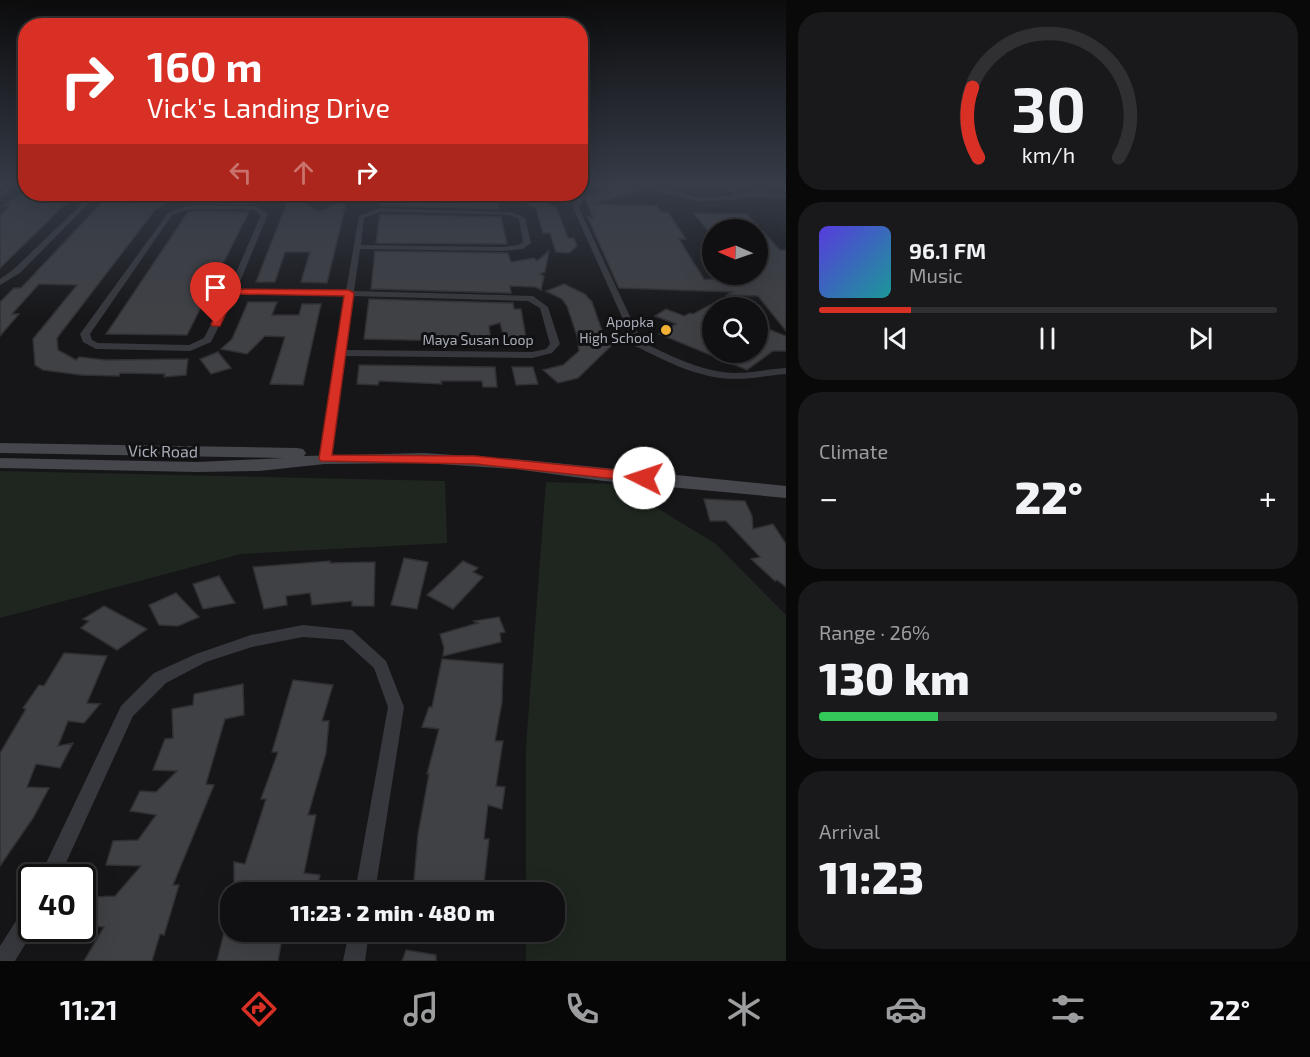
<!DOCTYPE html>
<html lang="en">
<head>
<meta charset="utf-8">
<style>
	body { margin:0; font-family:"Exo 2",sans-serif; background:#19191b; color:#f1f3f6; height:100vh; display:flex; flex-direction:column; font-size:22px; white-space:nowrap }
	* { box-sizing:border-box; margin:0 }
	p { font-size:20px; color:#9c9d9f }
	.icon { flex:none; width:33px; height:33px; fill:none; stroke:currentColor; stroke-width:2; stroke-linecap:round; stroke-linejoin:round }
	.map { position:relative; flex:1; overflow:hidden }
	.sheet { display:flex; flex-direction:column; gap:12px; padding:12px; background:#09090a; width:524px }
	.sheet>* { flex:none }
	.guide { position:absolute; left:18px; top:18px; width:570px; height:183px; border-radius:24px; box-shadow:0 6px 24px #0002,0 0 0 2px #303032; background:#d93025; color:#fff; overflow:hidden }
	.needle { width:39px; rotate:272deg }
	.fabs { position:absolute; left:702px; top:219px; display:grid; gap:12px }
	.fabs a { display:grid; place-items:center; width:66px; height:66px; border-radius:50%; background:#101012; box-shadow:0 6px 24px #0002,0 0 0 2px #303032; font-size:30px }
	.speed { position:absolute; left:18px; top:864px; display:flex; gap:12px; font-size:30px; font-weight:700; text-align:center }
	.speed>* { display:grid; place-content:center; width:78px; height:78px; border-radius:50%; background:#101012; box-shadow:0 6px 24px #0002,0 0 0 2px #303032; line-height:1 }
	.speed .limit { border:3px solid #111; border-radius:9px; background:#fff; color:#111 }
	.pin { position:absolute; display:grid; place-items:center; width:51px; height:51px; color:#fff; margin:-62px -26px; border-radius:50% 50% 50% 0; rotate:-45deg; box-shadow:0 0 6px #0007 }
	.pin .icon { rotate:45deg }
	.me { position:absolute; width:66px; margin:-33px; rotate:274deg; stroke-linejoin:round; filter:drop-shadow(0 0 4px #0008) }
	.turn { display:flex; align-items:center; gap:21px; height:126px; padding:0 30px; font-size:27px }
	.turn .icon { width:78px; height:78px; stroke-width:2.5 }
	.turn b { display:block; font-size:42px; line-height:51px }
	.lanes { display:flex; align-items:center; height:57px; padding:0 30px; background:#0003; justify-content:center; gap:30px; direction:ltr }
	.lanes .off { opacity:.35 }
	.big { font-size:45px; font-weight:800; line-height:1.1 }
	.sheet .card { flex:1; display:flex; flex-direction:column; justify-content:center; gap:9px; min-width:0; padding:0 21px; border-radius:24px; background:#19191b }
	.sheet .dial { align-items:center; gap:0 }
	.dial svg { height:156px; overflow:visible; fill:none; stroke:#303032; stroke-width:7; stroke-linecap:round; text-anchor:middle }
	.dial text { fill:#f1f3f6; stroke:none }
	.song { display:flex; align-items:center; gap:18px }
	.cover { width:72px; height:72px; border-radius:9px; background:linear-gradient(135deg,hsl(250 70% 55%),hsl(180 70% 35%)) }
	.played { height:6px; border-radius:3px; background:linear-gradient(90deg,#d93025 20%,#303032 20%) }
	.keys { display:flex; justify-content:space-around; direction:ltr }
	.heat { display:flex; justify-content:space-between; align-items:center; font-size:33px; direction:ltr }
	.charge { height:9px; border-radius:4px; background:linear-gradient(90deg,#34c759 26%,#303032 0) }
	.trip { position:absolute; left:220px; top:882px; width:345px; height:60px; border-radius:24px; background:#101012; box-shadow:0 6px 24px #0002,0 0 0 2px #303032; font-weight:800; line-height:60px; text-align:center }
	.tab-bar { display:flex; height:96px; justify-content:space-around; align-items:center; background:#060607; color:#9c9d9f }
	.tab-bar .icon { width:42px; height:42px }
	.tab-bar .current { color:#d93025 }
	.tab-bar b { font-size:27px; color:#f1f3f6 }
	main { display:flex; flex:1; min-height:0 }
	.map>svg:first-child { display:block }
	.green { fill:#1e261f }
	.building { fill:#404145; stroke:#303034; stroke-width:1.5 }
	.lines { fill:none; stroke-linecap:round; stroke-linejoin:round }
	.lane { stroke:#37383d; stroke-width:4 }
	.street { fill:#37383d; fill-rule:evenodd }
	.secondary { fill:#45474d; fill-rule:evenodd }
	.route { fill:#d93025; stroke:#8d1f18; stroke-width:1.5 }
	.poi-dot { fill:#f2b134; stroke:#111113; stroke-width:2 }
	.labels { text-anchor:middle; stroke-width:6; stroke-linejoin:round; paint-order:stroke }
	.far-poi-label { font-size:14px; fill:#a8adb8; stroke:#111113; text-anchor:end }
	.far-street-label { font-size:14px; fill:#a8adb8; stroke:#111113 }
	.street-label { font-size:16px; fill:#a8adb8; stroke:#111113 }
</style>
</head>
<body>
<main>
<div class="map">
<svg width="787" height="961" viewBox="0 0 787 961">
	<rect width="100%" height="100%" fill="#161618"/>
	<!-- green -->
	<path class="green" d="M0,471L445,481L447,543L241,554L0,618Z
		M546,482L618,484L716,544L786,615V961H526V932H555V892H526V746Z"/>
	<!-- building -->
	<path class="building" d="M624,184L640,190L592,204L657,206L661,212H668L686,239H679L704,279L732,280L728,274H758V230H707L694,213L747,214L780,250H786V331L758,296L727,295L732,292L619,288L587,216L593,218L585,198L587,195Z
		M20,194H76L0,268V215L10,206H4Z
		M174,194H182L155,210L57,338L58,350L76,360L79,357L106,360L188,359L186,375L164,377L165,374L120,373L119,376L81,375L43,370L35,365L33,339L77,285L39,284L12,314H19L0,336V302L14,288H21L109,195H132L125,204Z
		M200,194L222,195H257L253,204L194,203Z
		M401,196L497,198L499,209L380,206L381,198L401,199Z
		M519,198L544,200L557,209L568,238H574L577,246L569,253L556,252L550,233H543L536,209Z
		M288,200L302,201L319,212L339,202L346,204L327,283L301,282L310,252H285L275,282H256Z
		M195,211L249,212L187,335L106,334L188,212Z
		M380,214L501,217L507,244L376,243Z
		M375,251L508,253L511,262L534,258L537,261L549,251L545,272L540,274L544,276L541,290L536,287L510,286L511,293L371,289Z
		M564,284L585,294L592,302L606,342H615L578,378L558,383L543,370L563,365L579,351L577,336L567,306L562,299L546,291Z
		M369,299L513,303L514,309H521L527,343L505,342L500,323L489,326L491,342L364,339Z
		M248,302H277L272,315H299L302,304H321L303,385L270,384L285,337L265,336L247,354L221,349L232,339Z
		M712,304V352H758V325L786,336V351H773L747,370L659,334L676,324L655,316L666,309L684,316L690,313L693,314Z
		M218,352L231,368L211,374L200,359Z
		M359,365L495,367L497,387H483L482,381H441L442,384L379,381L378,385L357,384Z
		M512,367H533L538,384L516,385Z
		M704,499L745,501L752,516L753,529L773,524L786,544V587L777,580L775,581L751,559L760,557L726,521H710Z
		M404,558L428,562L417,609L391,605Z
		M330,561V563L375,562L374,606H352V601L312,605L310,593L286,596L287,605L264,609L253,567Z
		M463,561L478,568L473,572L483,577L453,609L427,595Z
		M219,576L235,603L203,609L193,584Z
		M176,593L199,617L178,626L159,625L149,605Z
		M104,606L147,629L117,650L81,628L89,621L83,619Z
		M499,617L505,632L500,633L501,642L443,656L444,648L440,634L478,623L474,621Z
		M64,653L107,656L87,703L100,704L84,723L68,721L58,746L73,743L60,768L36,764L27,787L49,788L33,818L0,866V753L26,709L23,708L39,685L44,686Z
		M442,659L503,664L502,702L495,741H503L496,786L505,787L502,809L488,805L484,839H489L483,892H413L418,834L429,774H427L439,729L422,727L429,707H432Z
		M293,680L333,685L322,721H329L326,753L308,815H316L304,873L320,875L316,892H234V862L245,864L266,799H261L278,752H272Z
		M243,684L244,715L225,719L206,784L214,785L173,885H179L164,935L160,934L152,961H84L104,927L85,925L92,897L115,896L141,866L106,865L113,841L138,840L156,815L130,811L140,791L156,792L177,771L153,770L165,739L173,738L172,709L193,705L194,694Z
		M224,932H283L278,961H217Z
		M406,950L436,955V961H402Z"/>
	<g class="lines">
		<!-- lane -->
		<path class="lane" d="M635,184L697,199L735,198L733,190L704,184
			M729,189H758L763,195H734
			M759,189H787
			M763,195L787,196"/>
		<!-- street -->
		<path class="street" d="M12,184H18L0,198V193Z
			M580,187L585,193L579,208L642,342C671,356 702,372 735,373C752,373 769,369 787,368V374C769,375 753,379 736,379C699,379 666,361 635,346L573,208L579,194H580Z
			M92,194H98L20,273L0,285V279L14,269Z
			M195,205L256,206L268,214L237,289L346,291L359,216L379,208L512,212L525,218L531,243L523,249L502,251L360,249L354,291L533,296L548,307L560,344L552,353L532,358L345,356L331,459L325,463L321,461L319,459L345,296L235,294L211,342L190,351L96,349L83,342L80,334L168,213L179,208ZM195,209L254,210L261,215L228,291L204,338L189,345L98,343L92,340L90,334L172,215L183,211ZM380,212L509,215L519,219L523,242L518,245L502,247L361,245L364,218ZM353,296L528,301L540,308L550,344L546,349L532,352L346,350Z
			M303,625L352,630L386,661L404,707L375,892H355L388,707L374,668L343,640L303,637L252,647L206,662L166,683L133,716L59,878H39L121,706L154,673L196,654L251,635Z
			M32,904V928H35L15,961H0V946L25,907Z
			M349,932H369L365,961H343Z"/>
		<!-- secondary -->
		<path class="secondary" d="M0,443L297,448L303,449L306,453L304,456L424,453L515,459L787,486V498L604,481L515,469L424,463L325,464L259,471L197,472L0,468V458L197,462L284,458L0,453Z"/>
	</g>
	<!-- sky -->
	<linearGradient id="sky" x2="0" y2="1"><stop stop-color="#0c0c0d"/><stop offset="0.58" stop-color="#363c48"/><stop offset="1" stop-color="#363c48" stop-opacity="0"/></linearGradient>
	<rect width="787" height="318" fill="url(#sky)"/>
	<!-- route -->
	<path class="route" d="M229,289L349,290L354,293L332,455L475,456L644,473L650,478L644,482L475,464L321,461L319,459L344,296L235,294L220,326H213L211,324Z"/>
	<!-- markers -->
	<circle class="poi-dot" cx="666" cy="330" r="6"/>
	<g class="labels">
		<!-- far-poi labels -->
		<g class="far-poi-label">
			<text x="654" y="327">Apopka<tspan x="654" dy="16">High School</tspan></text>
		</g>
		<!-- far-street labels -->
		<g class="far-street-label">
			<text x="478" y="345">Maya Susan Loop</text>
		</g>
		<!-- street labels -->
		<g class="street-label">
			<text transform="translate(163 451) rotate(1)" y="6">Vick Road</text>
		</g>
	</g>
</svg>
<div class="fabs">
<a><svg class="needle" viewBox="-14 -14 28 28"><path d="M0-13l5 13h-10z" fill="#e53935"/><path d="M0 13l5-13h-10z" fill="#9c9d9f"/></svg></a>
<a><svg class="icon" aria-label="search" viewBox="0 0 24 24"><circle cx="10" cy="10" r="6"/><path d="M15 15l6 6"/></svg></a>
</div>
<div class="speed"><div class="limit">40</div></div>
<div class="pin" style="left:216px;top:324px;background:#d93025"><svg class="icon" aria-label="arrive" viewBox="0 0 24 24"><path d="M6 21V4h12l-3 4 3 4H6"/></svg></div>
<svg class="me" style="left:644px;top:478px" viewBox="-20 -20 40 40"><circle r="19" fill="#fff"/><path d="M0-13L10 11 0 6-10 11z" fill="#d93025"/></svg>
<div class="trip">11:23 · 2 min · 480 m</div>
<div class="guide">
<div class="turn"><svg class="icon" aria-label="right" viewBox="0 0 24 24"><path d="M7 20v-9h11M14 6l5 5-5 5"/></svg><div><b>160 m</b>Vick's Landing Drive</div></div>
<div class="lanes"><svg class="icon off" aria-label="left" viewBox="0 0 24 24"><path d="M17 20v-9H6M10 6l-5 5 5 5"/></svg><svg class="icon off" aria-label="ahead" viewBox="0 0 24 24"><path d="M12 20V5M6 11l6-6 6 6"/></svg><svg class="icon" aria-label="right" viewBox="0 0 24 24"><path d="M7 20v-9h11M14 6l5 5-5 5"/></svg></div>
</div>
</div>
<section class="sheet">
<div class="card dial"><svg viewBox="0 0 100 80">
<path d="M14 69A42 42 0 1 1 86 69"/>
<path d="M14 69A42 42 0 0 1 11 33" stroke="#d93025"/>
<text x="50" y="56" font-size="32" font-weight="700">30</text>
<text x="50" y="72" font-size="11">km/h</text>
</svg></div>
<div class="card">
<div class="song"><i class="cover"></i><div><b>96.1 FM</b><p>Music</p></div></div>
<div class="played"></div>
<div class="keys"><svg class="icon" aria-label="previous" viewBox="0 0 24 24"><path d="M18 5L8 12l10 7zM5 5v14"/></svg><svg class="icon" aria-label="pause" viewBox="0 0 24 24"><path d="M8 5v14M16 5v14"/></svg><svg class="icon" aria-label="next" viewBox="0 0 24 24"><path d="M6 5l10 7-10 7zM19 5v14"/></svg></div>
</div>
<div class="card"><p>Climate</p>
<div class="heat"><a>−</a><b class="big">22°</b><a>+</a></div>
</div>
<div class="card"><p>Range · 26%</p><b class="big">130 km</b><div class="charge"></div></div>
<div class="card"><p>Arrival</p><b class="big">11:23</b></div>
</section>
</main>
<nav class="tab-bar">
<b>11:21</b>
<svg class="icon current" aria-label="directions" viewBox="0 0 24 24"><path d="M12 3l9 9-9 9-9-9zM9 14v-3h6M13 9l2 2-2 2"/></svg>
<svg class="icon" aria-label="music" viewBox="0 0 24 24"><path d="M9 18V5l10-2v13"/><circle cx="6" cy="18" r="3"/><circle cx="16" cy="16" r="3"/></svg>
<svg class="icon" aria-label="phone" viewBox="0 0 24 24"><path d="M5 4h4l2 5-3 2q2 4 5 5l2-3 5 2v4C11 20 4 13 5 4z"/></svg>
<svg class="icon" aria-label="climate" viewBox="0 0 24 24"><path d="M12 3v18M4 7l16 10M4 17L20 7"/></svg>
<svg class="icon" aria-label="car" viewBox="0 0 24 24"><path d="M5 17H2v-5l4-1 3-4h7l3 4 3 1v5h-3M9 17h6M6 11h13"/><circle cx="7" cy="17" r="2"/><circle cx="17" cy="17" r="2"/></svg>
<svg class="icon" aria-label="filters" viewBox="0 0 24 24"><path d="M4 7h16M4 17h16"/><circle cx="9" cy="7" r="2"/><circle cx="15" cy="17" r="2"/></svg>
<b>22°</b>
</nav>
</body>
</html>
